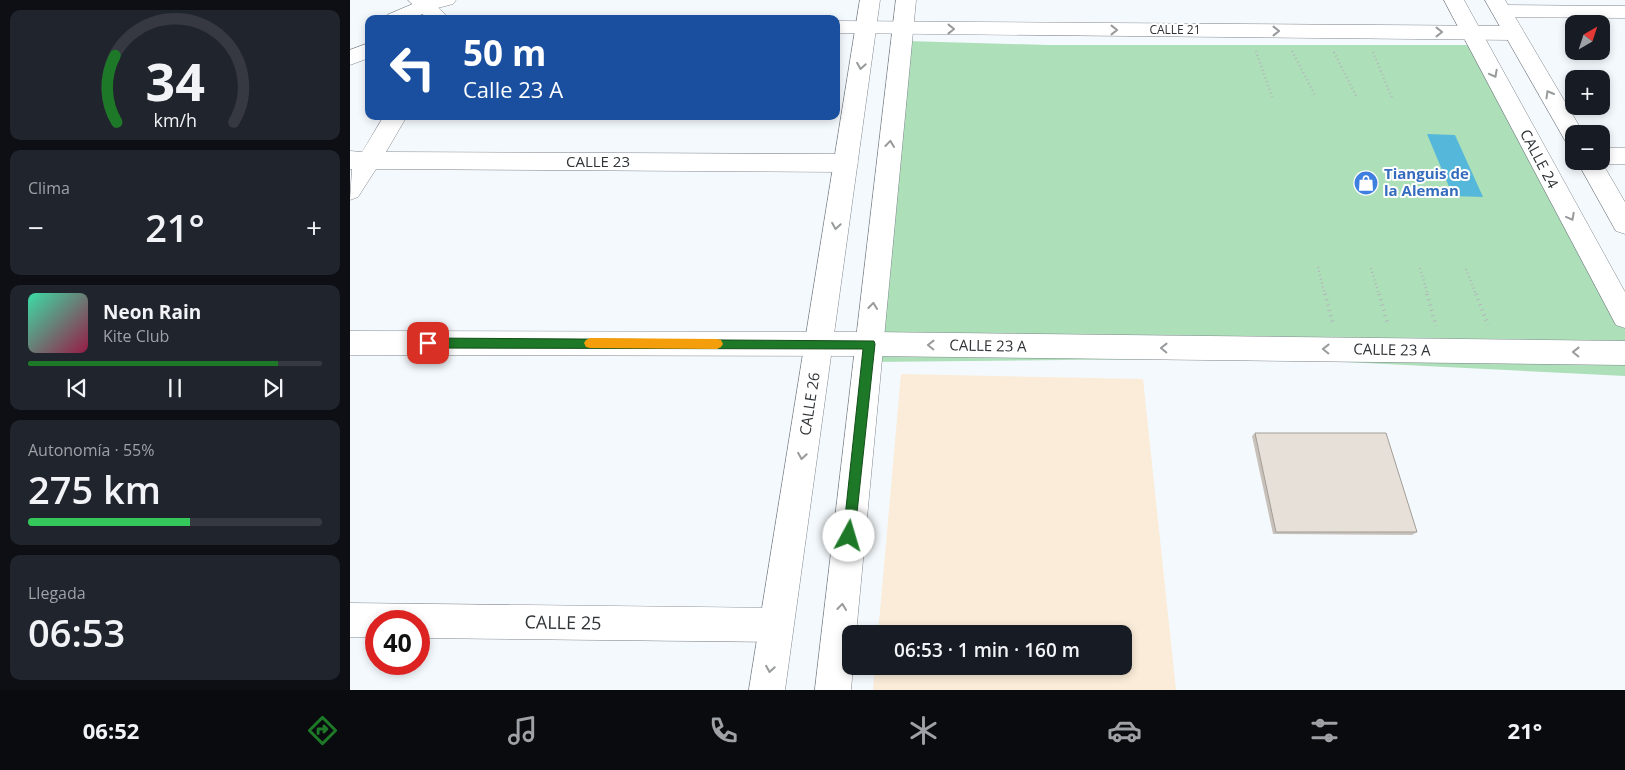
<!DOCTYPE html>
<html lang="es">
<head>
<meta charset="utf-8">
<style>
	body { margin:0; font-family:"Open Sans",sans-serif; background:#20242c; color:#f1f3f6; height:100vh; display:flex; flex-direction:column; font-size:19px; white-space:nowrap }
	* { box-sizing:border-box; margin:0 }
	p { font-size:16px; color:#9ea1a6 }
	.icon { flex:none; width:28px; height:28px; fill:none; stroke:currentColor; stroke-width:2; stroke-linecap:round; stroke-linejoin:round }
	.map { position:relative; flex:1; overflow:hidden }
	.details { display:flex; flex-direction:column; gap:10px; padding:10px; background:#0d0f14; width:350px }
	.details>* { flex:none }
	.top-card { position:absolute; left:15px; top:15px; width:475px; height:105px; border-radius:10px; box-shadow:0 2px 8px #0003; background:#1a4fa0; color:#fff; overflow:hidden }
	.needle { width:32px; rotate:39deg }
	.controls { position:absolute; left:1215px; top:15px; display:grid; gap:10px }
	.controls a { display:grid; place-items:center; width:45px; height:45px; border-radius:10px; background:#171b24; box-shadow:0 2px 8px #0003; font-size:25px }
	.speed { position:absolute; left:15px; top:610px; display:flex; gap:10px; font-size:25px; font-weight:700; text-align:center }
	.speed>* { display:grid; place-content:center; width:65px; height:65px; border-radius:50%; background:#171b24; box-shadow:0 2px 8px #0003; line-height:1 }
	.speed .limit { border:8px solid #d22; background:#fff; color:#111 }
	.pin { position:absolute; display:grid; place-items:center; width:42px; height:42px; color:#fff; margin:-21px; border-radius:10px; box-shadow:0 2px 8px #0006 }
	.me { position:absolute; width:55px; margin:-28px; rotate:6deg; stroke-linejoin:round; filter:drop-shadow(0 0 4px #0008) }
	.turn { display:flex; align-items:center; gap:18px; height:105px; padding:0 15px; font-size:22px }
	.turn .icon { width:65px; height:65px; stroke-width:2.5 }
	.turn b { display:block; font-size:35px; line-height:42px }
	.big { font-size:38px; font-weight:600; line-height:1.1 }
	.details .widget { flex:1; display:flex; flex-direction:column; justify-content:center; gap:8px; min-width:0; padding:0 18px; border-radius:10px; background:#20242c }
	.details .dial { align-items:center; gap:0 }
	.dial svg { height:130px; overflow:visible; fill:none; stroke:#363941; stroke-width:7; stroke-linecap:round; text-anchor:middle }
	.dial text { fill:#f1f3f6; stroke:none }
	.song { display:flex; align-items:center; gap:15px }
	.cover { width:60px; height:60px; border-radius:8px; background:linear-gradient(135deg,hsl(160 70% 55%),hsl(340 70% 35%)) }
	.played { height:5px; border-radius:2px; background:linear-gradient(90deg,#1d7827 85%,#363941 85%) }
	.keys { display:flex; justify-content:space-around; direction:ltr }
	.heat { display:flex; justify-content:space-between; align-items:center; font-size:28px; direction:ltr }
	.charge { height:8px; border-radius:4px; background:linear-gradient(90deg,#34c759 55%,#363941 0) }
	.trip { position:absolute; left:492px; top:625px; width:290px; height:50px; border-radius:10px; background:#171b24; box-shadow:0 2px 8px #0003; font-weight:600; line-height:50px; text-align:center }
	.dock { display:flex; height:80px; justify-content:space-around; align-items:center; background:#090b0e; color:#9ea1a6 }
	.dock .icon { width:35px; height:35px }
	.dock .active { color:#1d7827 }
	.dock b { font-size:22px; color:#f1f3f6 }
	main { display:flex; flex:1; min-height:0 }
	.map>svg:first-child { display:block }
	.education { fill:#faecd8 }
	.green { fill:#addfb9 }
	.water { fill:#55b7da }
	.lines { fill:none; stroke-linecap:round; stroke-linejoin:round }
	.street-casing { stroke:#80878e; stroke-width:1 }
	.secondary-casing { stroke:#80878e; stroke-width:1 }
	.path-far1 { stroke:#b3b7bb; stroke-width:2.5; stroke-dasharray:1 3; stroke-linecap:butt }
	.path { stroke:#b3b7bb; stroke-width:4; stroke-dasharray:1 4.5; stroke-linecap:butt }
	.street { fill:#fff; fill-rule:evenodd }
	.secondary { fill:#fff; fill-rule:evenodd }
	.wall { fill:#c7c1ba }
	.building { fill:#e7e0d8; stroke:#a29d97 }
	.oneway { stroke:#989a9b }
	.route { fill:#1d7827; stroke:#134e19 }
	.slow { fill:#f59e0b }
	.labels { text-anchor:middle; stroke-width:4; stroke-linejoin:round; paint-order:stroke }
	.far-street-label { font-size:12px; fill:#313437; stroke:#fff }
	.street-label { font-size:15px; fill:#313437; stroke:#fff }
	.shop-label { font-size:15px; font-weight:bold; fill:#366cbe; stroke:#fff; text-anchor:start }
	.near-street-label { font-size:18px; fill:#313437; stroke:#fff }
</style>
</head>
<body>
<main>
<section class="details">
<div class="widget dial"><svg viewBox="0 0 100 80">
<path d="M14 69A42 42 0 1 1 86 69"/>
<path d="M14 69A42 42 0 0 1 13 28" stroke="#1d7827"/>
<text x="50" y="56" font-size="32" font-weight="700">34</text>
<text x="50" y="72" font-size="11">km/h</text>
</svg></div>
<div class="widget"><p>Clima</p>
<div class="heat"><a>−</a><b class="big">21°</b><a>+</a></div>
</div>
<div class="widget">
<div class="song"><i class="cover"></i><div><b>Neon Rain</b><p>Kite Club</p></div></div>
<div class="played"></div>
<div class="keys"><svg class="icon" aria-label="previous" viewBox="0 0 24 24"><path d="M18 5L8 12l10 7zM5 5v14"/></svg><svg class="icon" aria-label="pause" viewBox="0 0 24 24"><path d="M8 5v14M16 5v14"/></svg><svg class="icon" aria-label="next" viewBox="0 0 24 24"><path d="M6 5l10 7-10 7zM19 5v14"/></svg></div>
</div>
<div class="widget"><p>Autonomía · 55%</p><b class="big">275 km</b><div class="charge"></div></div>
<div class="widget"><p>Llegada</p><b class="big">06:53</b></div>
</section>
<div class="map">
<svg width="1275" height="690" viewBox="0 0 1275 690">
	<rect width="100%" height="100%" fill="#f4f9fd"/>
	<!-- education -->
	<path class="education" d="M551,374L793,379L826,690H523L525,666H774V634H528Z"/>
	<!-- green -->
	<path class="green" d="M556,41L697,45H1136L1275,300V376L915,358L521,362Z"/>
	<!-- water -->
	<path class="water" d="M1077,134L1105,135L1133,197L1103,196Z"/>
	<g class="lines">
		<defs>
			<path id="street" d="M58,0H80L100,19H78Z
				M1151,5L1275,6V18L1151,17L1144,15L1141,11L1144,7Z
				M486,21L1164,26L1171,28L1174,33L1171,38L1164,40L486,33Z
				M34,116H57L36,152L496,154L504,157L508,163L504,169L496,172L26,169L8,197L0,200L2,169H0V151L12,152Z
				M1251,148H1275V164H1251L1243,162L1251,161Z
				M0,331L520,332L1275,341V365L520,356L0,355Z
				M0,603L426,608L438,613L443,625L438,637L426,642L69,638V621H26V637H0Z"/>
			<path id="secondary" d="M72,0H106L103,4L80,10L62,19H34L37,15Z
				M510,0H530L435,690H399Z
				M546,0H566L506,634H501V666H503L501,690H465Z
				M1094,0H1114L1275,292V328L1266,325Z
				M1135,0H1155L1234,134H1224V144L1216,142Z
				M19,43V58L0,65V50Z
				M1227,161H1251L1275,202V234L1266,231Z"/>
		</defs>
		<!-- street casing -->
		<use href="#street" class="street-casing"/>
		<!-- secondary casing -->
		<use href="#secondary" class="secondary-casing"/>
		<!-- path-far1 -->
		<path class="path-far1" d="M906,51L922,97
			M942,51L966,97
			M984,52L1007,98
			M1023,52L1042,98
			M968,267L975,295
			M1021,268L1029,295
			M1070,268L1078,295
			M1116,269L1126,295"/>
		<!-- path -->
		<path class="path" d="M975,294L983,324
			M1029,294L1038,325
			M1077,294L1086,326
			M1126,294L1138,325"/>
		<!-- street -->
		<use href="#street" class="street"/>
		<!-- secondary -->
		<use href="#secondary" class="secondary"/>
	</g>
	<!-- wall -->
	<path class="wall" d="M905,433L1067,532L1062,535L923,534L902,436Z"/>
	<!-- building -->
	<path class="building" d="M905,433H1036L1067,532H926Z"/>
	<!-- one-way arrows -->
	<defs><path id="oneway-chevron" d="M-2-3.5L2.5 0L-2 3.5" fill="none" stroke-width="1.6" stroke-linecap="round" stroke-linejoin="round" transform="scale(1.25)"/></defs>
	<g class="oneway">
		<use href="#oneway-chevron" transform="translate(601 29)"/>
		<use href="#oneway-chevron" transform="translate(764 30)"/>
		<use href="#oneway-chevron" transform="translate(926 31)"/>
		<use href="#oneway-chevron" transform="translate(1089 32)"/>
		<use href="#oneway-chevron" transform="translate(511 66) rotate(99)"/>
		<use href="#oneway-chevron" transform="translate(1144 74) rotate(62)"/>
		<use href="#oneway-chevron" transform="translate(1199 94) rotate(-120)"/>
		<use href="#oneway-chevron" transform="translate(540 144) rotate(-84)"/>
		<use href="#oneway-chevron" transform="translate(1221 217) rotate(62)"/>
		<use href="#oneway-chevron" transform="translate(486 226) rotate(99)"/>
		<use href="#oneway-chevron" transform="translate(523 306) rotate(-84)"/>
		<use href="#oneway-chevron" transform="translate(581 345) rotate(-179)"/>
		<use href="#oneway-chevron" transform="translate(814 348) rotate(-179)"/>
		<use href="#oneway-chevron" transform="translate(976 349) rotate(-179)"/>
		<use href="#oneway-chevron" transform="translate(1226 352) rotate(-179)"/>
		<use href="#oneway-chevron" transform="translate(452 456) rotate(99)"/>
		<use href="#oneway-chevron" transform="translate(492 607) rotate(-84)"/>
		<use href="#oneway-chevron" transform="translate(420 669) rotate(99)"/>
	</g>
	<!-- route -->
	<path class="route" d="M78,338L524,341L525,344L504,541L499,543L495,541L493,536L513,349L78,348L74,346L72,343L74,339Z"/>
	<!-- slow -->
	<path class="slow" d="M240,338L367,339L371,340L373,344L371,347L367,349L240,348L236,347L234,343L236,340Z"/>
	<!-- icons -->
	<defs>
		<symbol id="shop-disc" viewBox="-11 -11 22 22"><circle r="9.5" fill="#3f7fe0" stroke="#fff"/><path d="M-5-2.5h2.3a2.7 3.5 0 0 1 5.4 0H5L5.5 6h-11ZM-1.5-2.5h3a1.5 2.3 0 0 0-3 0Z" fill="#fff"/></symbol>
	</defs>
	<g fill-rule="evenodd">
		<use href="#shop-disc" x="1002" y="169" width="28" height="28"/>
	</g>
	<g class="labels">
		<!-- far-street labels -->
		<g class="far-street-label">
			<text x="825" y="34">CALLE 21</text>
		</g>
		<!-- street labels -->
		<g class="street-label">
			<text transform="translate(1189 159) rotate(62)" y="5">CALLE 24</text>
			<text x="248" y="167">CALLE 23</text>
			<text transform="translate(638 346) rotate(1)" y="5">CALLE 23 A</text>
			<text transform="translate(1042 350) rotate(1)" y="5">CALLE 23 A</text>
			<text transform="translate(460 404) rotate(-81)" y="5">CALLE 26</text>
		</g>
		<!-- shop labels -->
		<g class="shop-label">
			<text x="1034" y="179">Tianguis de<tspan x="1034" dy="17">la Aleman</tspan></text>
		</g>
		<!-- near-street labels -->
		<g class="near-street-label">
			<text transform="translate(213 623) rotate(1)" y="6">CALLE 25</text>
		</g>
	</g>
</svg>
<div class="controls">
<a><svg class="needle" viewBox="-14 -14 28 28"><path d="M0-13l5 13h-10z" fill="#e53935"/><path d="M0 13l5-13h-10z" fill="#9ea1a6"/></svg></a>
<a>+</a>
<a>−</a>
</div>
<div class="speed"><div class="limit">40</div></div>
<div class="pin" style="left:78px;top:343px;background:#d93025"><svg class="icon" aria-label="arrive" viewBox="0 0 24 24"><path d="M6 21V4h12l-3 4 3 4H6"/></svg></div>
<svg class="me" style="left:499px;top:536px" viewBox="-20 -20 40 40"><circle r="19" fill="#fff"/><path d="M0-13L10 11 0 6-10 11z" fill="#1d7827"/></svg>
<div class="trip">06:53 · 1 min · 160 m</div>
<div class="top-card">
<div class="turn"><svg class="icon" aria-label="left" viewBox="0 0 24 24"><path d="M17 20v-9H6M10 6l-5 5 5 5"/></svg><div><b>50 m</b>Calle 23 A</div></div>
</div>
</div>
</main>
<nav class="dock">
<b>06:52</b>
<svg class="icon active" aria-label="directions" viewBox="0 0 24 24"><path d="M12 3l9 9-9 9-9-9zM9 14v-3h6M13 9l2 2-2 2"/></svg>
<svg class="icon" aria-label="music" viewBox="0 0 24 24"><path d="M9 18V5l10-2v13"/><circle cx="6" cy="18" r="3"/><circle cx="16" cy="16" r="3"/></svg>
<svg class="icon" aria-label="phone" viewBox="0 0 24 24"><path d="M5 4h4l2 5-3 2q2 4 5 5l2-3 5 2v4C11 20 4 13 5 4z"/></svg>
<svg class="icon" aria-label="climate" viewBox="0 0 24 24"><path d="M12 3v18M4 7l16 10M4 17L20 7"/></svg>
<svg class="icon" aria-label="car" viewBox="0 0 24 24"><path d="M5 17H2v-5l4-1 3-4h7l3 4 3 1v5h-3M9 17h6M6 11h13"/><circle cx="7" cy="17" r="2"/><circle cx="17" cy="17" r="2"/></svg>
<svg class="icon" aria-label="filters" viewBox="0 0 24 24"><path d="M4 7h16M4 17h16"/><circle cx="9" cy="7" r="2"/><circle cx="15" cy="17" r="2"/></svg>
<b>21°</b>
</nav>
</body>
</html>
